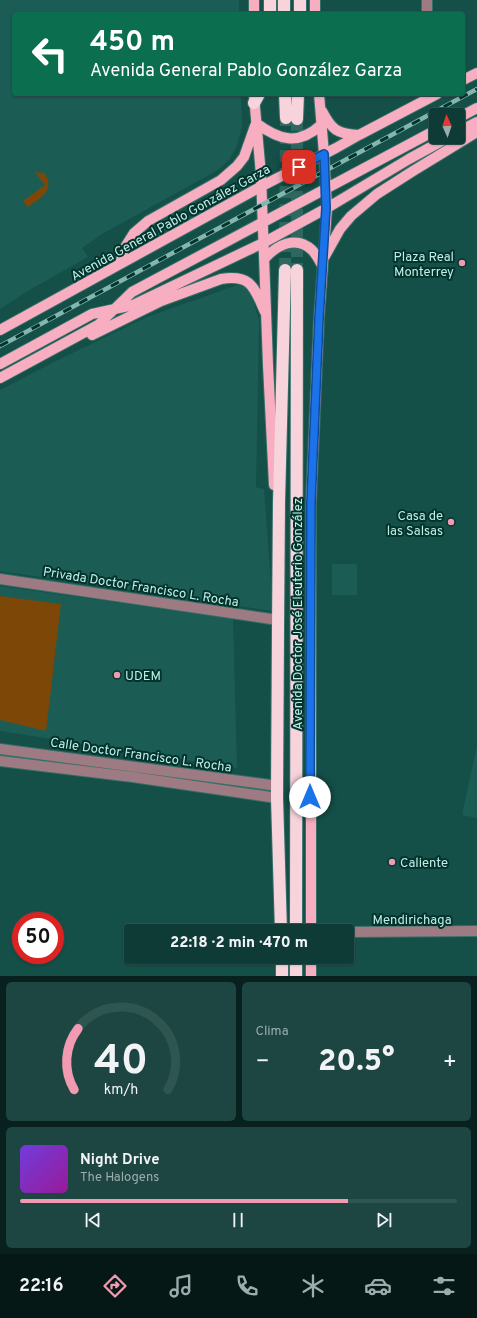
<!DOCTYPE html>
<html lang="es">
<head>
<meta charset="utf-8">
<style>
	body { margin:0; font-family:Overpass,sans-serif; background:#1d4642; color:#f1f3f6; height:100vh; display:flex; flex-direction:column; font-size:15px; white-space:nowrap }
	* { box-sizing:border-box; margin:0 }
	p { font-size:13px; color:#9badad }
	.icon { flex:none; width:22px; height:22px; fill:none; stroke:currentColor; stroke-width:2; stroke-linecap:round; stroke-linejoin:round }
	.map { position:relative; height:976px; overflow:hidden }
	.sheet { display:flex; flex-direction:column; gap:6px; padding:6px; background:#08201e; flex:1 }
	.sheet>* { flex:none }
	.hud { position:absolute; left:12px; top:12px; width:453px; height:84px; border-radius:4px; box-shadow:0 1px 3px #0004,0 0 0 1px #2f5551; background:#0b6e4f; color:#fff; overflow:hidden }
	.needle { width:26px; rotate:357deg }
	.controls { position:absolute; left:429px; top:108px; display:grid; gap:8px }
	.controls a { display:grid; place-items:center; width:36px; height:36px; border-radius:4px; background:#0f3b36; box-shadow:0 1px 3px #0004,0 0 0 1px #2f5551; font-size:20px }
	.speed { position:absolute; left:12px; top:912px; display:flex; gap:8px; font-size:20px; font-weight:700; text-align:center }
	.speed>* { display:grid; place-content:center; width:52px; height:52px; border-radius:50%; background:#0f3b36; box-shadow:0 1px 3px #0004,0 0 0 1px #2f5551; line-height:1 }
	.speed .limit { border:6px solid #d22; background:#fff; color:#111 }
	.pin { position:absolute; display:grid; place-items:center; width:34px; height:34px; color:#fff; margin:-17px; border-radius:8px; box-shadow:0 2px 6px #0006 }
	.me { position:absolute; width:44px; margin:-22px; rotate:0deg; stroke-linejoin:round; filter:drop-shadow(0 0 3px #0008) }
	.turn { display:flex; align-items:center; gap:14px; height:84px; padding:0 12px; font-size:18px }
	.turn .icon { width:52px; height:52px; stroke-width:2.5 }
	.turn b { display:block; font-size:28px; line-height:34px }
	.big { font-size:30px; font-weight:800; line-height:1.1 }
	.sheet .widget { flex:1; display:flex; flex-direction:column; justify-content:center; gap:6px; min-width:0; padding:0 14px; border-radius:6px; background:#1d4642 }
	.sheet .dial { align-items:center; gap:0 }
	.dial svg { height:104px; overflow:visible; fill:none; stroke:#2f5551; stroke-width:7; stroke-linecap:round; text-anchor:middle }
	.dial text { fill:#f1f3f6; stroke:none }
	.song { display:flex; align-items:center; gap:12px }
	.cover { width:48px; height:48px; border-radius:6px; background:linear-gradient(135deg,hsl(260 70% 55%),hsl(300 70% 35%)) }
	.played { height:4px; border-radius:2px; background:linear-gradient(90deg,#f19ab1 75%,#2f5551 75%) }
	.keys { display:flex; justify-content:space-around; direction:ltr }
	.heat { display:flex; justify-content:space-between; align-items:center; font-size:22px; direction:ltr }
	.sheet .tiles { flex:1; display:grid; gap:6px; grid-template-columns:1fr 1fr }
	.widget:last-child { grid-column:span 2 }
	.trip { position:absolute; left:124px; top:924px; width:230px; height:40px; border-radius:4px; background:#0f3b36; box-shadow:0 1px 3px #0004,0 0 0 1px #2f5551; font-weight:800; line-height:40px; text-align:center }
	.tabs { display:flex; height:64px; justify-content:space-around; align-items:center; background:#061816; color:#9badad }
	.tabs .icon { width:28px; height:28px }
	.tabs .on { color:#f19ab1 }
	.tabs b { font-size:18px; color:#f1f3f6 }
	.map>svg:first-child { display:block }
	.built { fill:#1b5d55 }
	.green { fill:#7d4707 }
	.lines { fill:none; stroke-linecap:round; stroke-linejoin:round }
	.highway-tunnel { stroke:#2e6760; stroke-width:12; stroke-dasharray:12 6; stroke-linecap:butt }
	.minor-casing { stroke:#366f68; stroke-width:12 }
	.major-casing { stroke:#366f68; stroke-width:12 }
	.highway-casing { stroke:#366f68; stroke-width:14 }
	.minor { stroke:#9e7b83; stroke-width:10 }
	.major { stroke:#f6aec0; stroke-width:10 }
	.highway { stroke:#f7d4dc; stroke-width:12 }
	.rail-casing { stroke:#82b6ae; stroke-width:4.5 }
	.rail { stroke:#02332d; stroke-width:3; stroke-dasharray:9; stroke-linecap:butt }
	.route-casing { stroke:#114b97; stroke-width:10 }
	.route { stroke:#1a73e8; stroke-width:7 }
	.poi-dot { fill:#f19ab1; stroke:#02332d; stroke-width:1.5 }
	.labels { text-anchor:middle; stroke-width:4; stroke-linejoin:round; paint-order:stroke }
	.street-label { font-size:13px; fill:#bfefe6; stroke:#02332d }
	.poi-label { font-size:13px; fill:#bfefe6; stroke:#02332d; text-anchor:end }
</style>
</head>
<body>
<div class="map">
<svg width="477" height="976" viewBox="0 0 477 976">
	<rect width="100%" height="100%" fill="#144f48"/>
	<!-- built -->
	<path class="built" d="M0,0H239V14H14V94H241L242,128L236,148L229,160L218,170L102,234L82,248L88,257L26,292L11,302L0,309Z
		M243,283L252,296L259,321L256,487L264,489L273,611L0,571V390L54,362L147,317Z
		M332,564H357V595H332Z
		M0,586L233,619L237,768L0,731Z
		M477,745V818L462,815Z"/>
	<!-- green -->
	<path class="green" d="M35,172L44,173C57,190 39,199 28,207L23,201L45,185Z
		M0,596L61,604L46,731L0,720Z"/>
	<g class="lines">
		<!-- highway-tunnel -->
		<path class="highway-tunnel" d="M297,119V270
			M285,270L286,118"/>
		<defs>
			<path id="minor" d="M427,14V0
				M0,579L278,620
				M0,749L278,786
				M0,761L133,777L277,798
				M347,932L477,931"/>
			<path id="major" d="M315,0V14
				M254,14V0
				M463,80L477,73
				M254,96L261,175L268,365L274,485
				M322,111C332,130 337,134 359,135
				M458,118L477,108
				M256,123C279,140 298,146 321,125
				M458,132L477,122
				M325,256L340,229L351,216L377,194L413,171L477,132
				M265,258C277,245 296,235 312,250C316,254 319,260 322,265
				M120,264L124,249L134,233L148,221L221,180L237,166L244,157L255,126
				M0,330L262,186L336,148L359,135L437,94
				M92,335L161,301L221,279C252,274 254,288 265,312
				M0,364L92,314L133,305L263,243L327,208L409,159L449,137
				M0,378L98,325L132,292L436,130
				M311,931V502L319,318L327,208L324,154L319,94
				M311,976V957"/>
			<path id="highway" d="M284,0V14
				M270,14V0
				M300,14V0
				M285,94L286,118
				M254,103L259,94
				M297,119L298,94
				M281,931L277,798L278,630L279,502L285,270
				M296,931L297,270
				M282,957V976
				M296,976V957"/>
		</defs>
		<!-- minor casing -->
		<use href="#minor" class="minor-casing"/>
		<!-- major casing -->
		<use href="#major" class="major-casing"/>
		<!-- highway casing -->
		<use href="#highway" class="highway-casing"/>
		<!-- minor -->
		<use href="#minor" class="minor"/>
		<!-- major -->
		<use href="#major" class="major"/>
		<!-- highway -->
		<use href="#highway" class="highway"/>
		<defs>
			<path id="rail" d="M0,346L477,89"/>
		</defs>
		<!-- rail casing -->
		<use href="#rail" class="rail-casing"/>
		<!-- rail -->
		<use href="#rail" class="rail"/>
	</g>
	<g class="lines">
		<defs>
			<path id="route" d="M299,167L324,154L326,208L319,318L311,502L310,797"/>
		</defs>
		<!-- route casing -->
		<use href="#route" class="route-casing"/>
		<!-- route -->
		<use href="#route" class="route"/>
	</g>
	<!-- markers -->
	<g class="poi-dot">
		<circle cx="462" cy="263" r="4"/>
		<circle cx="451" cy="522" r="4"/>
		<circle cx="117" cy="675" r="4"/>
		<circle cx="392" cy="862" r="4"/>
	</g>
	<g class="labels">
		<!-- street labels -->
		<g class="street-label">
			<text transform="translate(170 222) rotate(-29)" y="5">Avenida General Pablo González Garza</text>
			<text transform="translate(141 586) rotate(9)" y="5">Privada Doctor Francisco L. Rocha</text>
			<text transform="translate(297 614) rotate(-90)" y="5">Avenida Doctor José Eleuterio González</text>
			<text transform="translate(141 754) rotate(8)" y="5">Calle Doctor Francisco L. Rocha</text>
			<text x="412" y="924">Mendirichaga</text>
		</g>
		<!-- poi labels -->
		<g class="poi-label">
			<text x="454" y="261">Plaza Real<tspan x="454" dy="15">Monterrey</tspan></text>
			<text x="443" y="520">Casa de<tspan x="443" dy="15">las Salsas</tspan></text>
			<text x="125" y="680" text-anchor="start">UDEM</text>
			<text x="400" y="867" text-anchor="start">Caliente</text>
		</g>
	</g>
</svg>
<div class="controls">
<a><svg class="needle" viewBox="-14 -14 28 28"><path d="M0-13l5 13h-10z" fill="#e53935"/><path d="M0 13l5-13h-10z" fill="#9badad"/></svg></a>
</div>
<div class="speed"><div class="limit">50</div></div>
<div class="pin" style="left:299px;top:167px;background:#d93025"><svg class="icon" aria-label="arrive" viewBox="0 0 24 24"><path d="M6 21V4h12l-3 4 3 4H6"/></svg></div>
<svg class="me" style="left:310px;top:797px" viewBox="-20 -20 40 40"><circle r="19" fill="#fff"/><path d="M0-13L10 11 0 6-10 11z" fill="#1a73e8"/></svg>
<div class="trip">22:18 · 2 min · 470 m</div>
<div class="hud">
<div class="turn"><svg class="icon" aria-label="left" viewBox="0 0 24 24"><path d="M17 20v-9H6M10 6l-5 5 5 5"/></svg><div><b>450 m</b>Avenida General Pablo González Garza</div></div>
</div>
</div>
<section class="sheet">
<div class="tiles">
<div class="widget dial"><svg viewBox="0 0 100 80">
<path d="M14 69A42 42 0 1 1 86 69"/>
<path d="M14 69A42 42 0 0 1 17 22" stroke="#f19ab1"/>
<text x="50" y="56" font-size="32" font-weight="700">40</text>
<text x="50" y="72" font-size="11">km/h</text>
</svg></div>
<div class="widget"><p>Clima</p>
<div class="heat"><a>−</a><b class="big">20.5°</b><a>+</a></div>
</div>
<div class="widget">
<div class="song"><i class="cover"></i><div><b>Night Drive</b><p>The Halogens</p></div></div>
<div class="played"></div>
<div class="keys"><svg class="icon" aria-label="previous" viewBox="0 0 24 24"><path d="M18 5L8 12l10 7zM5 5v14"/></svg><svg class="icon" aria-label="pause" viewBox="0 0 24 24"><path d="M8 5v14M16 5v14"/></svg><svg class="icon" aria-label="next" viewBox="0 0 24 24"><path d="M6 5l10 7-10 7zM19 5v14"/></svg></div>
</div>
</div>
</section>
<nav class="tabs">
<b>22:16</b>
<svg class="icon on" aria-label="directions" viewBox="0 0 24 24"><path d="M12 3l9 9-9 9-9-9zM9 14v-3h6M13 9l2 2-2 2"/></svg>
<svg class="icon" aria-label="music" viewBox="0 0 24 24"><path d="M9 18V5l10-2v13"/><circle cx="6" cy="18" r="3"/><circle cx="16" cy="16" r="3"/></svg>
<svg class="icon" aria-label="phone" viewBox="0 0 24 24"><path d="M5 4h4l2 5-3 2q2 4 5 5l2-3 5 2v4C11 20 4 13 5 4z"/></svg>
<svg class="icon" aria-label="climate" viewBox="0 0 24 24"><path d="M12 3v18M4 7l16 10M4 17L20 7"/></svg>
<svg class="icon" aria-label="car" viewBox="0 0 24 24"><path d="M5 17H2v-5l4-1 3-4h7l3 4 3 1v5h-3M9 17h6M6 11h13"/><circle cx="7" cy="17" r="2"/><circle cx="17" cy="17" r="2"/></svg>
<svg class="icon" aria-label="filters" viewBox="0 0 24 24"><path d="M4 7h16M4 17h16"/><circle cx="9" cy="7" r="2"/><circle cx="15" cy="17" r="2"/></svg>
</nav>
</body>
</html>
